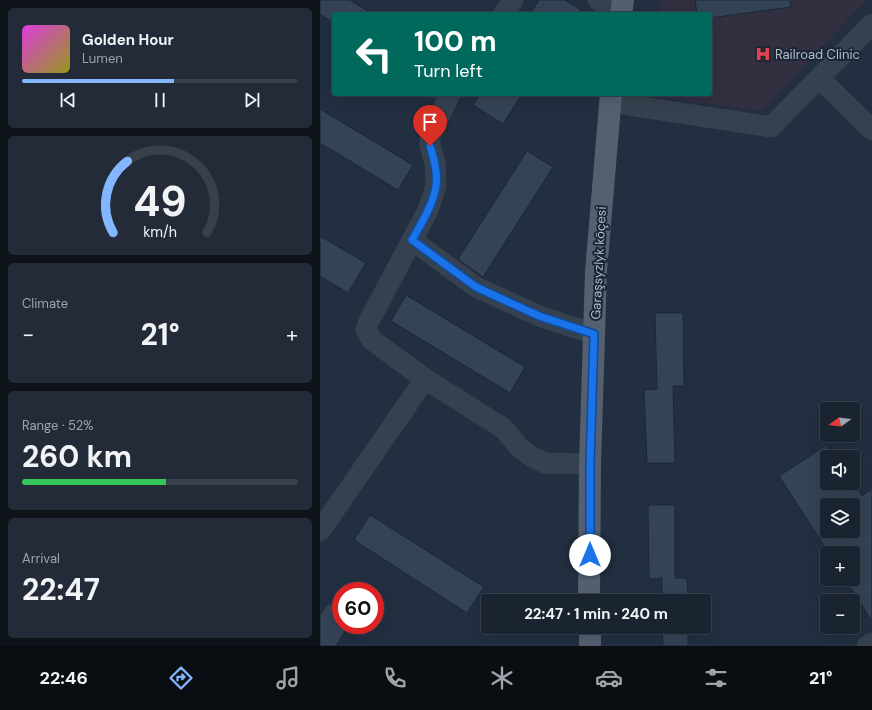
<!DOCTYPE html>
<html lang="en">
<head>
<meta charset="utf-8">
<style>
	body { margin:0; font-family:"DM Sans",sans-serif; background:#232b38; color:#f1f3f6; height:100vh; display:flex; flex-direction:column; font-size:15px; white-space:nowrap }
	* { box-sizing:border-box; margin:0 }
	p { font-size:13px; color:#9fa4ab }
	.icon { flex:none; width:22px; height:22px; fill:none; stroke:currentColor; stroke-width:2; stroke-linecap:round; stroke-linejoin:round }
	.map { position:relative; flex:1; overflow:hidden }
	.details { display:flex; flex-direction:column; gap:8px; padding:8px; background:#0e131a; width:320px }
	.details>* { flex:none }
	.banner { position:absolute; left:12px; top:12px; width:380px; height:84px; border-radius:4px; box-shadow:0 4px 16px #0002,0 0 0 1px #38404c; background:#00695c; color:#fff; overflow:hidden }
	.needle { width:26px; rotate:255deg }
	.tools { position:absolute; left:500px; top:402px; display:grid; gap:8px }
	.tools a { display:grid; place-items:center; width:40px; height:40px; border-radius:4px; background:#1a2330; box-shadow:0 4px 16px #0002,0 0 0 1px #38404c; font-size:20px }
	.speed { position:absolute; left:12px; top:582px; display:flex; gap:8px; font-size:20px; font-weight:700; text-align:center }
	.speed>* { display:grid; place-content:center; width:52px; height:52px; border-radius:50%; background:#1a2330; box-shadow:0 4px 16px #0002,0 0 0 1px #38404c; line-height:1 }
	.speed .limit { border:6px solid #d22; background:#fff; color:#111 }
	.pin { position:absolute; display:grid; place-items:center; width:34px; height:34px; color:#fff; margin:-41px -17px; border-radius:50% 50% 50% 0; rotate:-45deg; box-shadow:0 0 4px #0007 }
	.pin .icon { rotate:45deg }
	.me { position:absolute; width:44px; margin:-22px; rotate:0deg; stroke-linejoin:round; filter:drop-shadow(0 0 3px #0008) }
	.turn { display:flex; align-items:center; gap:14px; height:84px; padding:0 16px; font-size:18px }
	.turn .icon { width:52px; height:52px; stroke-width:2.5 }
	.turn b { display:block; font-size:28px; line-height:34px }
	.big { font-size:30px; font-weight:700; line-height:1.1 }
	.details .tile { flex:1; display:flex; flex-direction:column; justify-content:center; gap:6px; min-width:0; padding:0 14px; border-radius:6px; background:#232b38 }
	.details .dial { align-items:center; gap:0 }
	.dial svg { height:104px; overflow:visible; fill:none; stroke:#38404c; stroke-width:7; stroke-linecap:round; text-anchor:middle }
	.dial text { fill:#f1f3f6; stroke:none }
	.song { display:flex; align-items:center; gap:12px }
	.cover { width:48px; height:48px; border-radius:6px; background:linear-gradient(135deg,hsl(300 70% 55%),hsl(60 70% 35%)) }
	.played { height:4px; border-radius:2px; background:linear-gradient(90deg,#83b6ff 55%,#38404c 55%) }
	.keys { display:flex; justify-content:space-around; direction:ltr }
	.heat { display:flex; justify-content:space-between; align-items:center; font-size:22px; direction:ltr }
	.charge { height:6px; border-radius:3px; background:linear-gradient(90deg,#34c759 52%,#38404c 0) }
	.trip { position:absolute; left:161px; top:594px; width:230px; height:40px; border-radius:4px; background:#1a2330; box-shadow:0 4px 16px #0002,0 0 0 1px #38404c; font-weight:700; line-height:40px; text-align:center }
	.tab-bar { display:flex; height:64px; justify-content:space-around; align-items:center; background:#0a0e13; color:#9fa4ab }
	.tab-bar .icon { width:28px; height:28px }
	.tab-bar .current { color:#83b6ff }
	.tab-bar b { font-size:18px; color:#f1f3f6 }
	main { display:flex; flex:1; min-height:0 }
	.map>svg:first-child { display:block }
	.medical { fill:#312f40 }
	.building { fill:#344356; stroke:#1d2836; fill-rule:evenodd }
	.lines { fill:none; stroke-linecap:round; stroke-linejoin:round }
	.minor { stroke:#36414f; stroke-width:21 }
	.major { stroke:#546070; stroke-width:22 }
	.route-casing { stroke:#114b97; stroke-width:10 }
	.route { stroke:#1a73e8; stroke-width:7 }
	.labels { text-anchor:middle; stroke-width:4; stroke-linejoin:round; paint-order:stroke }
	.poi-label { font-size:13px; fill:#b2bcca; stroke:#1b2634; text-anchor:start }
	.street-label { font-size:13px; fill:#b2bcca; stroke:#1b2634 }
</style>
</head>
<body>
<main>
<section class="details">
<div class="tile">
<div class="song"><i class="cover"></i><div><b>Golden Hour</b><p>Lumen</p></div></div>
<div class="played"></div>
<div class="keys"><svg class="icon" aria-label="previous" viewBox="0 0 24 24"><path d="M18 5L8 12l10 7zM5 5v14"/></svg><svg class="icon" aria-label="pause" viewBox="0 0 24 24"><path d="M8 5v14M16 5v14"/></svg><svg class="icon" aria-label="next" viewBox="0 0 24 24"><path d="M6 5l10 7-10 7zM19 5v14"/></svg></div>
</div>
<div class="tile dial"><svg viewBox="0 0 100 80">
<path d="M14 69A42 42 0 1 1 86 69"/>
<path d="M14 69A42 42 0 0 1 25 14" stroke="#83b6ff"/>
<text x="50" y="56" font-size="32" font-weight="700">49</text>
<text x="50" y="72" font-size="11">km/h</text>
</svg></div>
<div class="tile"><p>Climate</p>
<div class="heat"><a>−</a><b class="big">21°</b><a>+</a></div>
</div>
<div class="tile"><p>Range · 52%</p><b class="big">260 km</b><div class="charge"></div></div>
<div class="tile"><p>Arrival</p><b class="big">22:47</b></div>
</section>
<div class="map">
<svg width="552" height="646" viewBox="0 0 552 646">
	<rect width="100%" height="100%" fill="#222f40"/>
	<!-- medical -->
	<path class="medical" d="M341,0H547L442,111L327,96V94H390V14H339Z"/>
	<!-- building -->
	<path class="building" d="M0,0H30L52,14H14V23L0,14Z
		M219,0H245L267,14H210Z
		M375,0H470L471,7L390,18V14H377Z
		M160,94H202L183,124L153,105Z
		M0,109L93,165L78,190L0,143Z
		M207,151L233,167L163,277L138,259Z
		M0,236L46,263L28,293L0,276Z
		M86,295L205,367L190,393L71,321Z
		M335,313H363L364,386H353L355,463H327L324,390L337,389Z
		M507,445V483L533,482L542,496L552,489V621L525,579H533V553H509L459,476ZM507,505H533V531H507Z
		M328,505H355V578H367L368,601H342V578L329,579Z
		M50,515L164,587L147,613L34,540Z
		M8,603L21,611V625H29L16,646H0V615Z
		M342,627H368V646H343Z"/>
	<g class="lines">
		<!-- minor -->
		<path class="minor" d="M278,0L300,14
			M183,14L193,0
			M499,78L552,130
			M290,102L451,127L552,24
			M92,240L156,287L219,316L274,334
			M105,379L183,428L199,447L212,457L225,463L270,464
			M0,531L105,379L52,340L46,330L48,323L108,210L116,186L115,163L110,146V135L130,94
			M547,646L552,643"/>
		<!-- major -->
		<path class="major" d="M301,14L303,0
			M269,601L270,464L276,271L291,94
			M270,627V646"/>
	</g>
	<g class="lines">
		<defs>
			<path id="route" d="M110,146C114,158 118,172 116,186C113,205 101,224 92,240L156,287L219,316L274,334L270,464V555"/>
		</defs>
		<!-- route casing -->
		<use href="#route" class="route-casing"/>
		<!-- route -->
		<use href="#route" class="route"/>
	</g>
	<!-- icons -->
	<defs>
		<symbol id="hospital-bare" viewBox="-9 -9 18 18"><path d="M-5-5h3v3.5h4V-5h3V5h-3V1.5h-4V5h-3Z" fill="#e0444e" stroke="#1b2634" stroke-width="2.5" paint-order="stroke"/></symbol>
	</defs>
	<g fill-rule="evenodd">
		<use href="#hospital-bare" x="432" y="43" width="22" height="22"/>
	</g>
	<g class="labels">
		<!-- poi labels -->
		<g class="poi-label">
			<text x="455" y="59">Railroad Clinic</text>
		</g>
		<!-- street labels -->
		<g class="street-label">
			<text transform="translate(278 263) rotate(-87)" y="5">Garaşsyzlyk köçesi</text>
		</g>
	</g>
</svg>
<div class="tools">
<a><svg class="needle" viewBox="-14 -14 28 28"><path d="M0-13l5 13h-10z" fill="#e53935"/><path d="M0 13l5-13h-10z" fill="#9fa4ab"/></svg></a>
<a><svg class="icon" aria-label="sound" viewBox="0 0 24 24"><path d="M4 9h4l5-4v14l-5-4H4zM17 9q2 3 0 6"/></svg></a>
<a><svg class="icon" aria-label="layers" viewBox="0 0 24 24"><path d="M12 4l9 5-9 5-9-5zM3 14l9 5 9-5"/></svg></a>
<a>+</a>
<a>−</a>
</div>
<div class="speed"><div class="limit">60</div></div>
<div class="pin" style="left:110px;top:146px;background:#d93025"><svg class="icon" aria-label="arrive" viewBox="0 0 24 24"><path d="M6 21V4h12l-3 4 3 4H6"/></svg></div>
<svg class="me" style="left:270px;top:555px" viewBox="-20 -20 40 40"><circle r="19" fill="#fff"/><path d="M0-13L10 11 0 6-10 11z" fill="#1a73e8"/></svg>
<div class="trip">22:47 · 1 min · 240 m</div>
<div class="banner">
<div class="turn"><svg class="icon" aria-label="left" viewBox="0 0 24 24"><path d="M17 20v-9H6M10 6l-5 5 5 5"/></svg><div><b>100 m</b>Turn left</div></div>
</div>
</div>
</main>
<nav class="tab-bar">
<b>22:46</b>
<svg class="icon current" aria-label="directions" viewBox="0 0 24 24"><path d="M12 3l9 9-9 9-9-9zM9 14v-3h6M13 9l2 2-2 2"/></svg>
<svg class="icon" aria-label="music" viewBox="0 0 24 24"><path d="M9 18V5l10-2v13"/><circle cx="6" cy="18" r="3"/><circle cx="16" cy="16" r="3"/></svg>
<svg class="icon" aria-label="phone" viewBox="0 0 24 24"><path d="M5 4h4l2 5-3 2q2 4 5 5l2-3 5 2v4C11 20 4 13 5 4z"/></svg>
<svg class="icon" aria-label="climate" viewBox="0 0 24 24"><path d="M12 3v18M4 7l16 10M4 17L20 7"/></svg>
<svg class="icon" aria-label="car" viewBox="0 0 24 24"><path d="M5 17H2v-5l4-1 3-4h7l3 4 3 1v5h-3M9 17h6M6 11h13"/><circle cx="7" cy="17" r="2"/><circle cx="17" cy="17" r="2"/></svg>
<svg class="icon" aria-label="filters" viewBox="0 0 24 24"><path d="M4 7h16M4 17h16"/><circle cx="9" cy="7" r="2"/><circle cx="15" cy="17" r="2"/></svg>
<b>21°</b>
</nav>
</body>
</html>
